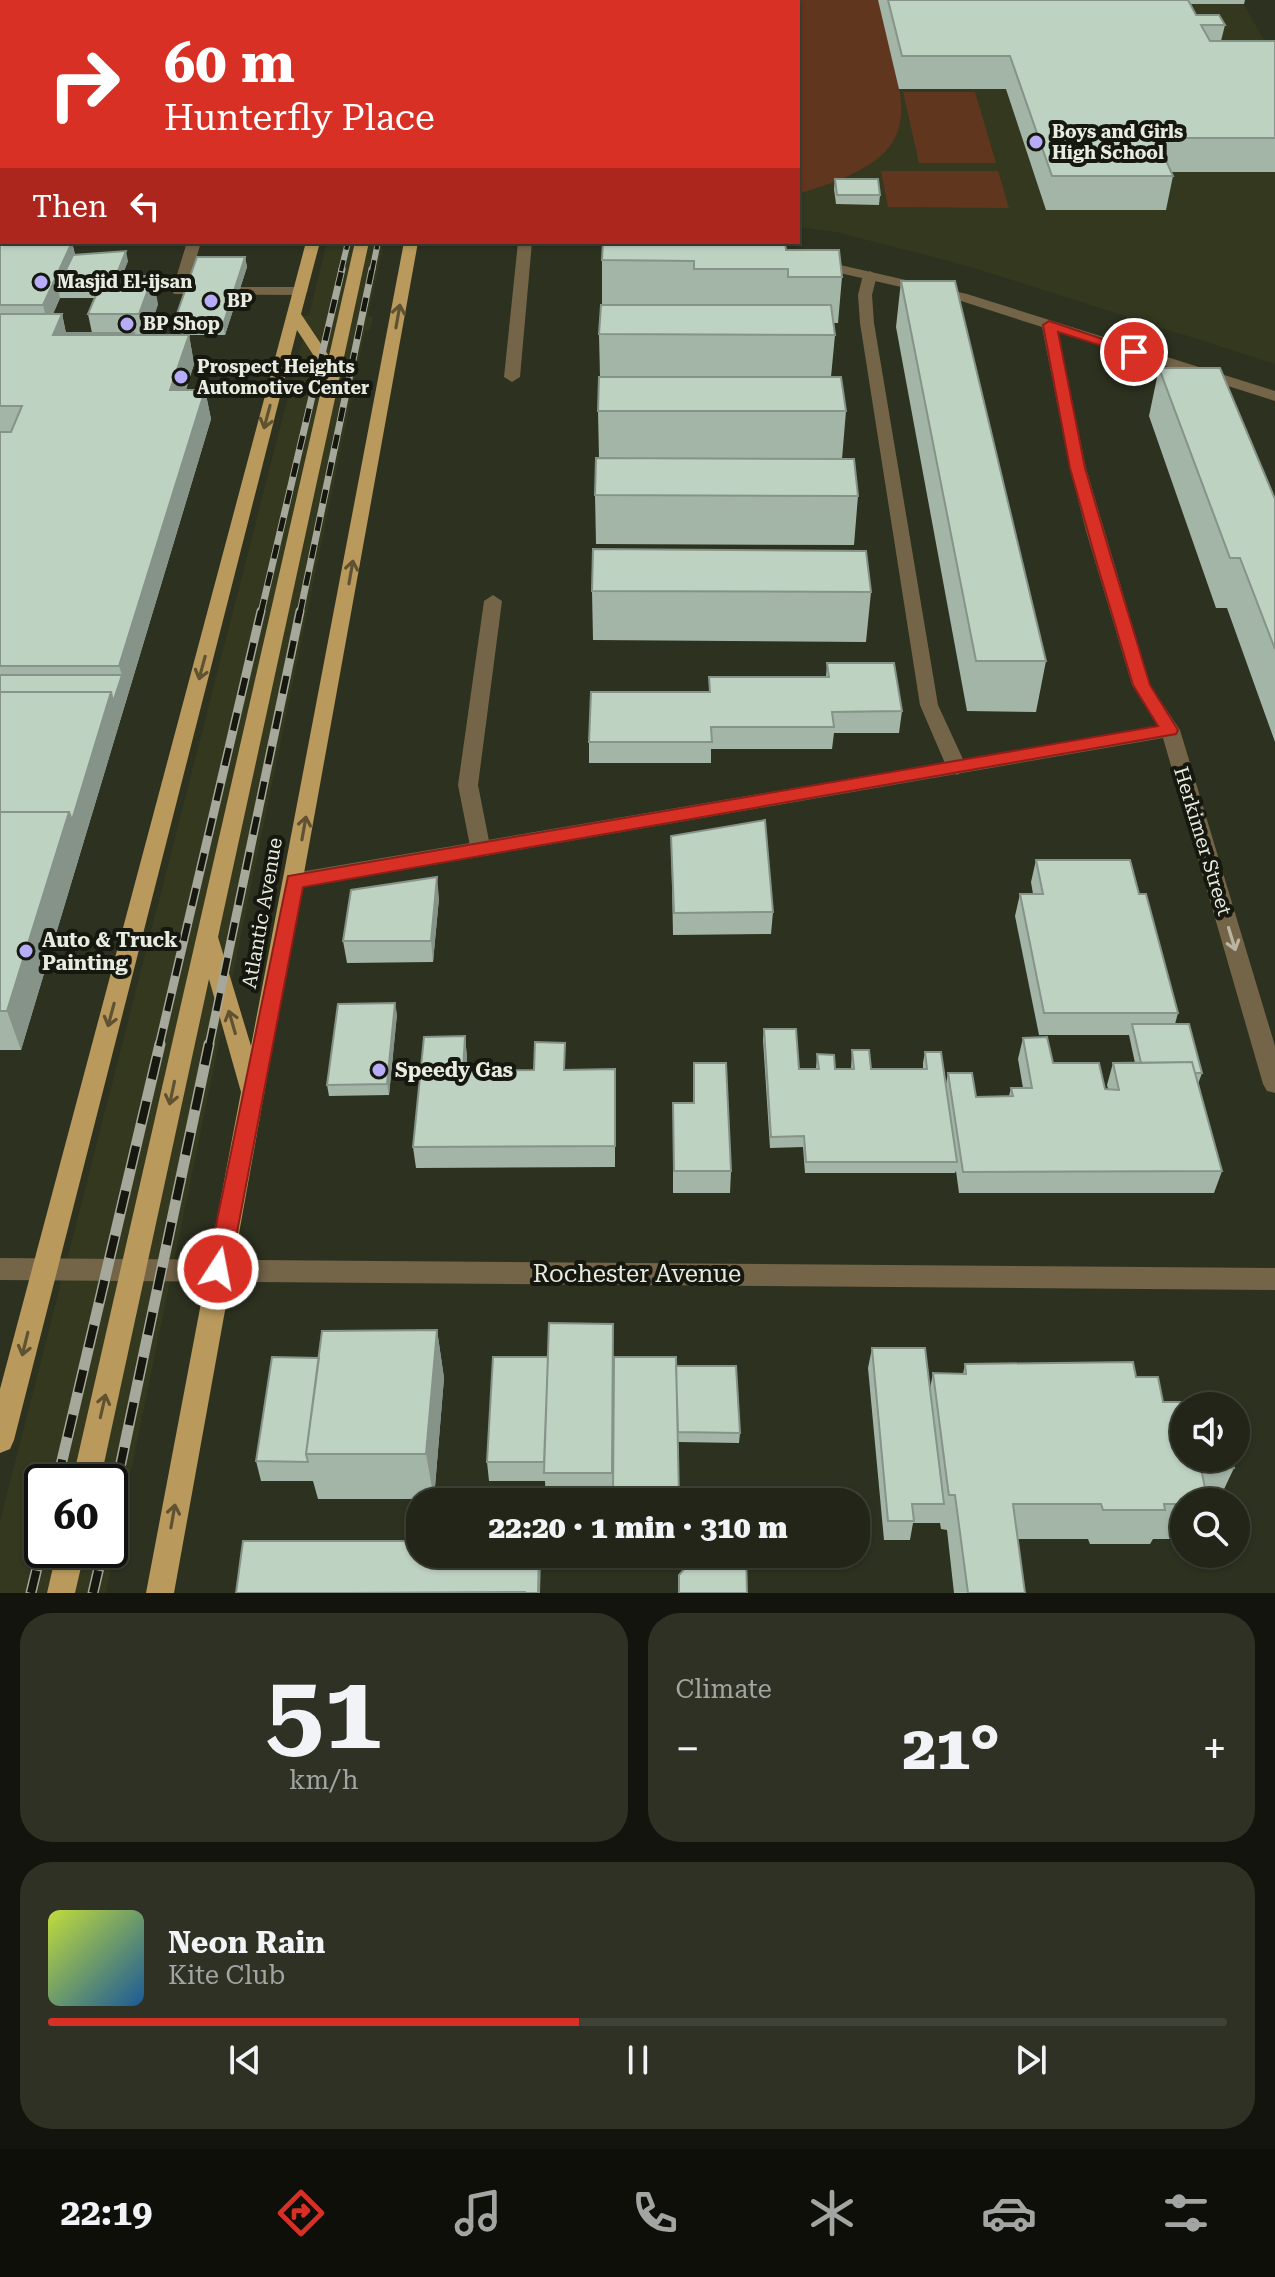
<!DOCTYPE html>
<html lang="en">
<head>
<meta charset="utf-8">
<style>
	body { margin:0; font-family:"Roboto Serif",serif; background:#2e3124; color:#f1f3f6; height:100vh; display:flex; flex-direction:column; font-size:30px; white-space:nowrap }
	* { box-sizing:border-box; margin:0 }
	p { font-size:26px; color:#a2a5a1 }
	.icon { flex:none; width:44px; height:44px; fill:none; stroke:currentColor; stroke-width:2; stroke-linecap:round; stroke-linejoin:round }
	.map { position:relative; height:1593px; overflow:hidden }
	.drawer { display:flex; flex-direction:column; gap:20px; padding:20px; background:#13140d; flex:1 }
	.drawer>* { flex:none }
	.banner { position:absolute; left:0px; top:0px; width:800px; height:244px; box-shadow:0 2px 6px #0004,0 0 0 2px #3f4236; background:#d93025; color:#fff; overflow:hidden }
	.buttons { position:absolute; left:1170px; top:1392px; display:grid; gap:16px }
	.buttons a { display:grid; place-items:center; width:80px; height:80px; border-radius:50%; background:#222517; box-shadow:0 2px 6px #0004,0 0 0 2px #3f4236; font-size:40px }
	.speed { position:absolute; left:24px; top:1464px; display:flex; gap:16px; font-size:40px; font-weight:700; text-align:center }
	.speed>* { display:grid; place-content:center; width:104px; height:104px; border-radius:50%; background:#222517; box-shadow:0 2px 6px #0004,0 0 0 2px #3f4236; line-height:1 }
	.speed .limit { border:4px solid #111; border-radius:12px; background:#fff; color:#111 }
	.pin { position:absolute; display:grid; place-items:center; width:68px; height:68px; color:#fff; margin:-34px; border:4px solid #fff; border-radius:50%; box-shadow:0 2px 8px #0007 }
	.me { position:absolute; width:88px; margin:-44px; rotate:11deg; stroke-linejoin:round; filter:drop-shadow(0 0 6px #0008) }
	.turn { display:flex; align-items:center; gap:28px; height:168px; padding:0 32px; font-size:36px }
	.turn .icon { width:104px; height:104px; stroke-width:2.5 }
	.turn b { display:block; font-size:56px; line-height:68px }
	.then { display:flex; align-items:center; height:76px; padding:0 32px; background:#0003; gap:16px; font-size:30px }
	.big { font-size:60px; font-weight:800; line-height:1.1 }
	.drawer .tile { flex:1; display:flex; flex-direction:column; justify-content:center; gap:12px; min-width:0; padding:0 28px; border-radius:32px; background:#2e3124 }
	.drawer .dial { align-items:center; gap:0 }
	.dial b { font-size:104px; line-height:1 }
	.song { display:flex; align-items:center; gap:24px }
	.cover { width:96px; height:96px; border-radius:12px; background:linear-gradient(135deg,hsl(70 70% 55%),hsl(210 70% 35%)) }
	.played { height:8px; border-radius:4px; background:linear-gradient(90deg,#d93025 45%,#3f4236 45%) }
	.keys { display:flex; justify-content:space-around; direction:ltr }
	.heat { display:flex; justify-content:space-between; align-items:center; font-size:44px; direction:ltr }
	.drawer .tiles { flex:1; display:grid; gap:20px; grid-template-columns:1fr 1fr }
	.tile:last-child { grid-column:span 2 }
	.trip { position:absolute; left:406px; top:1488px; width:464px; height:80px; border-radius:32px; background:#222517; box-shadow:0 2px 6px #0004,0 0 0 2px #3f4236; font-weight:800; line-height:80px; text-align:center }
	.tab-bar { display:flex; height:128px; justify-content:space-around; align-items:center; background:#0e0f09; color:#a2a5a1 }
	.tab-bar .icon { width:56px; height:56px }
	.tab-bar .active { color:#d93025 }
	.tab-bar b { font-size:36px; color:#f1f3f6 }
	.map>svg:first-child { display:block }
	.built { fill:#33381f; fill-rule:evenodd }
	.green { fill:#61361e }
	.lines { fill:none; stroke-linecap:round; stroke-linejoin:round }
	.lane { fill:#746448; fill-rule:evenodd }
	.street { fill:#746448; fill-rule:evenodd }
	.secondary { fill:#9b8253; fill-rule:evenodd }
	.primary { fill:#b9995c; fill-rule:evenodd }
	.rail-far3-casing { stroke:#a5a89a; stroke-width:6 }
	.rail-far2-casing { stroke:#a5a89a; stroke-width:7 }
	.rail-far1-casing { stroke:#a5a89a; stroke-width:9 }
	.rail-casing { stroke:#a5a89a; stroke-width:11 }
	.rail-far3 { stroke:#161810; stroke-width:4; stroke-dasharray:11; stroke-linecap:butt }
	.rail-far2 { stroke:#161810; stroke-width:5; stroke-dasharray:14; stroke-linecap:butt }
	.rail-far1 { stroke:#161810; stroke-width:6; stroke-dasharray:18; stroke-linecap:butt }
	.rail { stroke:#161810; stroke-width:8; stroke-dasharray:23; stroke-linecap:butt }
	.wall { fill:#a3b5a7; fill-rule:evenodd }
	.shaded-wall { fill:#859388 }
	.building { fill:#bed2c2; stroke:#859388; stroke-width:2 }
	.oneway { stroke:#5f5232 }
	.oneway2 { stroke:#bab5a3 }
	.route { fill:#d93025; stroke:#8d1f18; stroke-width:2 }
	.poi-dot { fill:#b6acf8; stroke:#161810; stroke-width:3 }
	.labels { text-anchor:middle; stroke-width:8; stroke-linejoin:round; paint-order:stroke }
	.far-poi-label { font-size:18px; font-weight:bold; fill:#e8ebdf; stroke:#161810; text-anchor:start }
	.street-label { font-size:20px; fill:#e8ebdf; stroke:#161810 }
	.poi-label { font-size:20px; font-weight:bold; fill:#e8ebdf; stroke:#161810; text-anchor:start }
	.near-street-label { font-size:24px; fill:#e8ebdf; stroke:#161810 }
</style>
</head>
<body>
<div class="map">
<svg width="1275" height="1593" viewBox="0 0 1275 1593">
	<rect width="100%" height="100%" fill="#2d311f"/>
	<!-- built -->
	<path class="built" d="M485,0H1241L1275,58V364L971,267L836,232L798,227V2Z
		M327,242H384L368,316L373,317L370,330L365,331L106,1593H0V1521L305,330L300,329L303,316L309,315ZM42,1482H110V1550H42Z"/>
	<!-- green -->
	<path class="green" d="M495,0H878C906,115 934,154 798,194V2Z
		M903,92H975L996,163H919Z
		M881,171H998L1009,208L888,207Z"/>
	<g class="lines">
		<!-- lane -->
		<path class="lane" d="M187,242H201L188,287H301L308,291L301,295L174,294L172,291Z
			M518,242H532L520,377L512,382L504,377Z
			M870,271L877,275L872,295L874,323L938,705L967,768L957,775L947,768L920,705L860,323L858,295L863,275Z
			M493,595L502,601L478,785L491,851L488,856H474L471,851L458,785L484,601Z"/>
		<!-- street -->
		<path class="street" d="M39,0H51L38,2Z
			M2,69V80L0,81V70Z
			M814,259L967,294L1275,391V401L1058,332L1086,468L1150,685L1180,730L1275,1046V1093L1267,1091L1263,1084L1163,738L294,889L287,886L284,881L287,876L294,873L1158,726L1132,685L1086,531L1070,468L1042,327L958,300L809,266L807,263Z
			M0,1258L1275,1268V1290L0,1280Z"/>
		<!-- secondary -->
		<path class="secondary" d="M0,232H2V240H0Z"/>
		<!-- primary -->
		<path class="primary" d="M371,0H383V2H371Z
			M410,0H422V2H410Z
			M450,0H462L449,2Z
			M306,242H320L301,314L329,356L355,242H369L218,937L251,1046L404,242H418L174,1593H146L241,1092L209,979L100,1482H72L325,373L297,330L14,1440L10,1449L0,1453V1389Z
			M57,1550H85L75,1593H47Z"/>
		<defs>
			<path id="rail-far3" d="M341,271L348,242
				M372,271L378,242"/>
			<path id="rail-far2" d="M261,613L342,269
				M300,613L372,269"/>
			<path id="rail-far1" d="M159,1046L261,611
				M209,1046L300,611"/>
			<path id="rail" d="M57,1482L160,1044
				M110,1515L209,1044
				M31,1593L42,1547
				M93,1593L103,1550"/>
		</defs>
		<!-- rail-far3 casing -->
		<use href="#rail-far3" class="rail-far3-casing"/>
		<!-- rail-far2 casing -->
		<use href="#rail-far2" class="rail-far2-casing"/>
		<!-- rail-far1 casing -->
		<use href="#rail-far1" class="rail-far1-casing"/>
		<!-- rail casing -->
		<use href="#rail" class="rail-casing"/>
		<!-- rail-far3 -->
		<use href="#rail-far3" class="rail-far3"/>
		<!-- rail-far2 -->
		<use href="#rail-far2" class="rail-far2"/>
		<!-- rail-far1 -->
		<use href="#rail-far1" class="rail-far1"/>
		<!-- rail -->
		<use href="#rail" class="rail"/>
	</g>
	<!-- wall -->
	<path class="wall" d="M72,0H219L218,2H72Z
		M240,0H312V2H241Z
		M878,0H1245L1244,4H1190L1196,15L1225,25L1221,41H1275V172H1171L1173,176L1166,210H1046L1006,89H899Z
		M0,131H2V209H0Z
		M835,179L880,195L879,205L836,204L834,189Z
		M0,241L72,242L75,254L128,261L122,276L158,304L148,335H175L173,325L245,257L247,267L225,335H189L194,364L186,390H205L211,419L21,1050H0ZM60,298H95L88,314L92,333H66L62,314H53Z
		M786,250L842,277L838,323H833L835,335L831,377L846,411L842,459L858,496L854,545L596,544L595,495L599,458L598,411L600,377L599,334L602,305V260Z
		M901,281L1046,661L1036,712L967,711L896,327Z
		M1159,368L1275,499V742L1227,608H1216L1149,416Z
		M592,591L871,592L866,642L593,640Z
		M827,663L902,711L899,733H834L832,749H711V763H589V742L709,692V677H826Z
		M671,836L773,912L771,934L673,935Z
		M1036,860L1139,894L1178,1013L1175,1024L1202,1073L1198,1084L1222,1171L1214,1193H959L956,1171L955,1173H805L803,1147L770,1148L763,1040L764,1029L799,1069H816L817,1054L835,1069H851L852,1050L871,1069H923V1063L925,1052L946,1084L948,1073L976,1097L1009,1096L1011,1088H1023L1018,1059L1023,1038L1053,1063L1105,1089H1108L1107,1085L1113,1063H1135L1129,1035H1039L1015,916L1020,894H1033L1031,882Z
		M439,898L433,962L347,963L343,941Z
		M397,1014L389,1095L329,1096L327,1085Z
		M465,1036L467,1058L466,1071L615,1069V1167L416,1168L413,1147Z
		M694,1063L731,1171L730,1193H673V1103H693Z
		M437,1330L444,1378L434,1499H318L313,1481H261L256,1461L319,1358Z
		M872,1348L930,1389L933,1373L963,1374L965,1364L1136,1377L1234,1468L1218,1502H1184V1539H1153L1150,1544H1090L1088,1539H1018L1025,1593H954L947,1530L941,1529L940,1523H913L910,1540H884L868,1368Z
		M676,1366L740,1433L739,1443L678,1442L679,1502H546L545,1481H489L487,1462L614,1369Z"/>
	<!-- shaded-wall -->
	<path class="shaded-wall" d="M295,0H312V2H296Z
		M72,242L76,261L58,287L60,298L48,325L43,305Z
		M126,251L128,261L113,298L111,288Z
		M245,257L247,267L225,335L223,325Z
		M153,276L158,304L145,343L139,314Z
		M62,314L68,343L53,335Z
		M189,335L194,364L176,419L170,390Z
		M205,390L211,419L119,724L113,702L122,675L119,666Z
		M111,692L119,724L21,1050L7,1011L69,812Z
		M437,877L439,898L433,962L431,941Z
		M395,1003L397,1014L389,1095L387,1084Z
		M465,1036L467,1058L465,1092L463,1071Z
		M437,1330L444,1378L434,1499L426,1454Z
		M539,1554H540L541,1560L540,1593H538Z"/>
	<!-- building -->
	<path class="building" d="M888,0H1188L1196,15H1219L1225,25H1201L1210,41H1275V138H1156L1173,176H1052L1010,56H902Z
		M0,131H2V182H0Z
		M835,179H878L880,195H837Z
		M0,241L72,242L43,305H0Z
		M603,242H785L786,250H839L842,277H788V269H694V261L602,260Z
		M126,251L116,276H104L99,288L58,287L73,255Z
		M197,257H245L223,325H173Z
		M104,276H153L139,314H88Z
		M901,281H955L1046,661H976Z
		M601,305H831L835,335L599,334Z
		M0,314H62L53,335H189L170,390H205L119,666H0V432H11L22,406H0Z
		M66,333H134L133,335H65Z
		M1159,368H1220L1275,499V649L1240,558H1230Z
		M599,377H841L846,411H598Z
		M596,458L854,459L858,496L595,495Z
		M593,549L866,551L871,592L592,591Z
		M827,663H894L902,711L832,712L834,727H711L712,742H589L591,692H710L709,677H829Z
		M0,675H122L113,702L111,692H0Z
		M0,692H111L72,820L69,812H0Z
		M0,812H69L7,1011H0Z
		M765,820L773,912L674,913L671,836Z
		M1036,860H1130L1139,894H1146L1178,1013H1044L1020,894H1043Z
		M437,877L431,941H343L351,890Z
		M395,1003L387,1084L327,1085L338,1004Z
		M1132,1024H1189L1202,1073H1195L1192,1062L1141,1063Z
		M764,1029H796L799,1069H819L817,1054L834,1055L835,1069H854L852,1050H869L871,1069H927L925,1052H941L957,1162H806L804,1136L771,1137Z
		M465,1036L463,1071L534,1070L535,1042L565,1043L564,1070L615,1069V1146L413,1147L424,1037Z
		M1047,1037L1053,1063H1099L1105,1089L1119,1090L1113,1063L1192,1062L1222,1171L963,1172L948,1073H972L976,1097L1013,1096L1011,1088H1032L1023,1038Z
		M694,1063H726L731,1171H674L673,1103H694Z
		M549,1323L613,1324L612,1473H544Z
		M437,1330L426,1454H306L322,1331Z
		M872,1348H925L944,1504H912L914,1521H888Z
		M272,1357L319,1358L306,1454L308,1462L256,1461Z
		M493,1357H548L544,1462H487Z
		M614,1357H676L679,1498H613Z
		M1133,1362L1136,1377H1158L1163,1402H1218L1219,1406H1184V1458H1231L1234,1468L1201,1469L1208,1502H1184V1504H1164L1165,1510H1103L1101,1504H1013L1025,1593H968L955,1495H949L948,1489L933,1373L966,1374L965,1364Z
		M676,1366H736L740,1433L678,1432Z
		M243,1541H420V1554H539L538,1593H236Z
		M697,1554H746L747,1593H679V1575Z
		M525,1592V1593H345Z"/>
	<!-- one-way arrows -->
	<defs><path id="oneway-shaft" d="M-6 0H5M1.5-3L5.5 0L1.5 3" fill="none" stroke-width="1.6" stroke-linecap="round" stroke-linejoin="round" transform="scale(2)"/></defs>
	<g class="oneway">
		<use href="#oneway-shaft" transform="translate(398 316) rotate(-80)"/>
		<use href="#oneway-shaft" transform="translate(267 417) rotate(105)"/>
		<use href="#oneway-shaft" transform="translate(351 572) rotate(-80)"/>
		<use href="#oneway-shaft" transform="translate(202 668) rotate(105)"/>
		<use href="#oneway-shaft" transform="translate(304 828) rotate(-80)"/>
		<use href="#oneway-shaft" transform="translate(111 1015) rotate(105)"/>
		<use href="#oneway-shaft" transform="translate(232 1022) rotate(-106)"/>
		<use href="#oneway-shaft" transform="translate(172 1093) rotate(102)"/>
		<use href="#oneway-shaft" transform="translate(25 1344) rotate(104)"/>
		<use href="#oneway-shaft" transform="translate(103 1406) rotate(-77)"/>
		<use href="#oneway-shaft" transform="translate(173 1516) rotate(-80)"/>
	</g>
	<use class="oneway2" href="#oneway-shaft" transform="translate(1232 939) rotate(73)"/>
	<!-- route -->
	<path class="route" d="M1049,321L1141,352L1134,356L1058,332L1085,468L1111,557L1150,685L1178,730L1176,734L303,887L230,1269L227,1276L218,1279L210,1276L207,1269L288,876L1158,726L1133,685L1095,557L1070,468L1043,325Z"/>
	<!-- markers -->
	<g class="poi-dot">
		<circle cx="1036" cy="142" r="8"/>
		<circle cx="41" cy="282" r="8"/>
		<circle cx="211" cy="301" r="8"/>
		<circle cx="127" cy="324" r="8"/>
		<circle cx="181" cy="377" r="8"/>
		<circle cx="26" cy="951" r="8"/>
		<circle cx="379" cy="1070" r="8"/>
	</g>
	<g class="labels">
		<!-- far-poi labels -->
		<g class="far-poi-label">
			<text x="1052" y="138">Boys and Girls<tspan x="1052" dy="21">High School</tspan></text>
			<text x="57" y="288">Masjid El-ijsan</text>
			<text x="227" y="307">BP</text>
			<text x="143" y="330">BP Shop</text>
			<text x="197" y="373">Prospect Heights<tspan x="197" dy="21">Automotive Center</tspan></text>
		</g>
		<!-- street labels -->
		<g class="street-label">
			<text transform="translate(1203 841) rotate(73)" y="7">Herkimer Street</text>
			<text transform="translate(262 913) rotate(-80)" y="7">Atlantic Avenue</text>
		</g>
		<!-- poi labels -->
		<g class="poi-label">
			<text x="42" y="947">Auto &amp; Truck<tspan x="42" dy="23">Painting</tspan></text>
			<text x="395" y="1077">Speedy Gas</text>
		</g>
		<!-- near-street labels -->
		<g class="near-street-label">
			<text x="637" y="1282">Rochester Avenue</text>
		</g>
	</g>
</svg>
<div class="buttons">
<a><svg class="icon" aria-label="sound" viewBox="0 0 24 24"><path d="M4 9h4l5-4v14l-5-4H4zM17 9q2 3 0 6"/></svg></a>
<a><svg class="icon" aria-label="search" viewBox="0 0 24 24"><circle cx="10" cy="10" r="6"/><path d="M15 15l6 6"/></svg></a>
</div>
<div class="speed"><div class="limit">60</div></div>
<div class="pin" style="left:1134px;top:352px;background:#d93025"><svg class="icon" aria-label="arrive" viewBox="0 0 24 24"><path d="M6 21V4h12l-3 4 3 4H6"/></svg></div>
<svg class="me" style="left:218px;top:1269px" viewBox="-20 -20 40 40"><circle r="17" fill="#d93025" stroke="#fff" stroke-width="3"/><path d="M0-11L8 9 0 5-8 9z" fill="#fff"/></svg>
<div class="trip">22:20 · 1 min · 310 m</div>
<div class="banner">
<div class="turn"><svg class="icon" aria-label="right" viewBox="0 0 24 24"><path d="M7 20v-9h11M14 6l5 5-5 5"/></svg><div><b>60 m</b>Hunterfly Place</div></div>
<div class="then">Then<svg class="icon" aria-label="left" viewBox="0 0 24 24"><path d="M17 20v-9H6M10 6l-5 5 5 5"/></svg></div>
</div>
</div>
<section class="drawer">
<div class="tiles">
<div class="tile dial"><b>51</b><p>km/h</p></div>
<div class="tile"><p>Climate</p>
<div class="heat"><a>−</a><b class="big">21°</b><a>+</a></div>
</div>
<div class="tile">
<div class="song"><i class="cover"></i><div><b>Neon Rain</b><p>Kite Club</p></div></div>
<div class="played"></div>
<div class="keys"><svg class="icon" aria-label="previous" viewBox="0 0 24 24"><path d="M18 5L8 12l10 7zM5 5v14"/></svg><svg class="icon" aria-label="pause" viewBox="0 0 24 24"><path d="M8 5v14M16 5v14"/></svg><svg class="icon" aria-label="next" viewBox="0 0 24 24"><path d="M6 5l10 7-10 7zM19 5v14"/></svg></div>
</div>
</div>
</section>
<nav class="tab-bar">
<b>22:19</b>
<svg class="icon active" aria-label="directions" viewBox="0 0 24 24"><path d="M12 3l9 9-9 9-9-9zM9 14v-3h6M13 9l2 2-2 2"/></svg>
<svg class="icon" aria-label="music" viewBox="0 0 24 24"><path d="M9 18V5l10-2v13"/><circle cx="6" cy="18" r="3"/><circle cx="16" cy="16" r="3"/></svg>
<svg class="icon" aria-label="phone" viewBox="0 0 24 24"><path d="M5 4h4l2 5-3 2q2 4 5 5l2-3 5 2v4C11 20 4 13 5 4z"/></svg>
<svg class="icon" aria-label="climate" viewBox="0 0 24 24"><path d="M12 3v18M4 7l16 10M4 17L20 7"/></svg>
<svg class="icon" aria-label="car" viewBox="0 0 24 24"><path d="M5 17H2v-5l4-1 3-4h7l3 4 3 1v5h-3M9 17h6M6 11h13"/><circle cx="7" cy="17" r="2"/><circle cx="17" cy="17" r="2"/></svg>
<svg class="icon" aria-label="filters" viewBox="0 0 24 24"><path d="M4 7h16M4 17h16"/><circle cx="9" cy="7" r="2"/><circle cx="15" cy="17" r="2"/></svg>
</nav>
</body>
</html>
